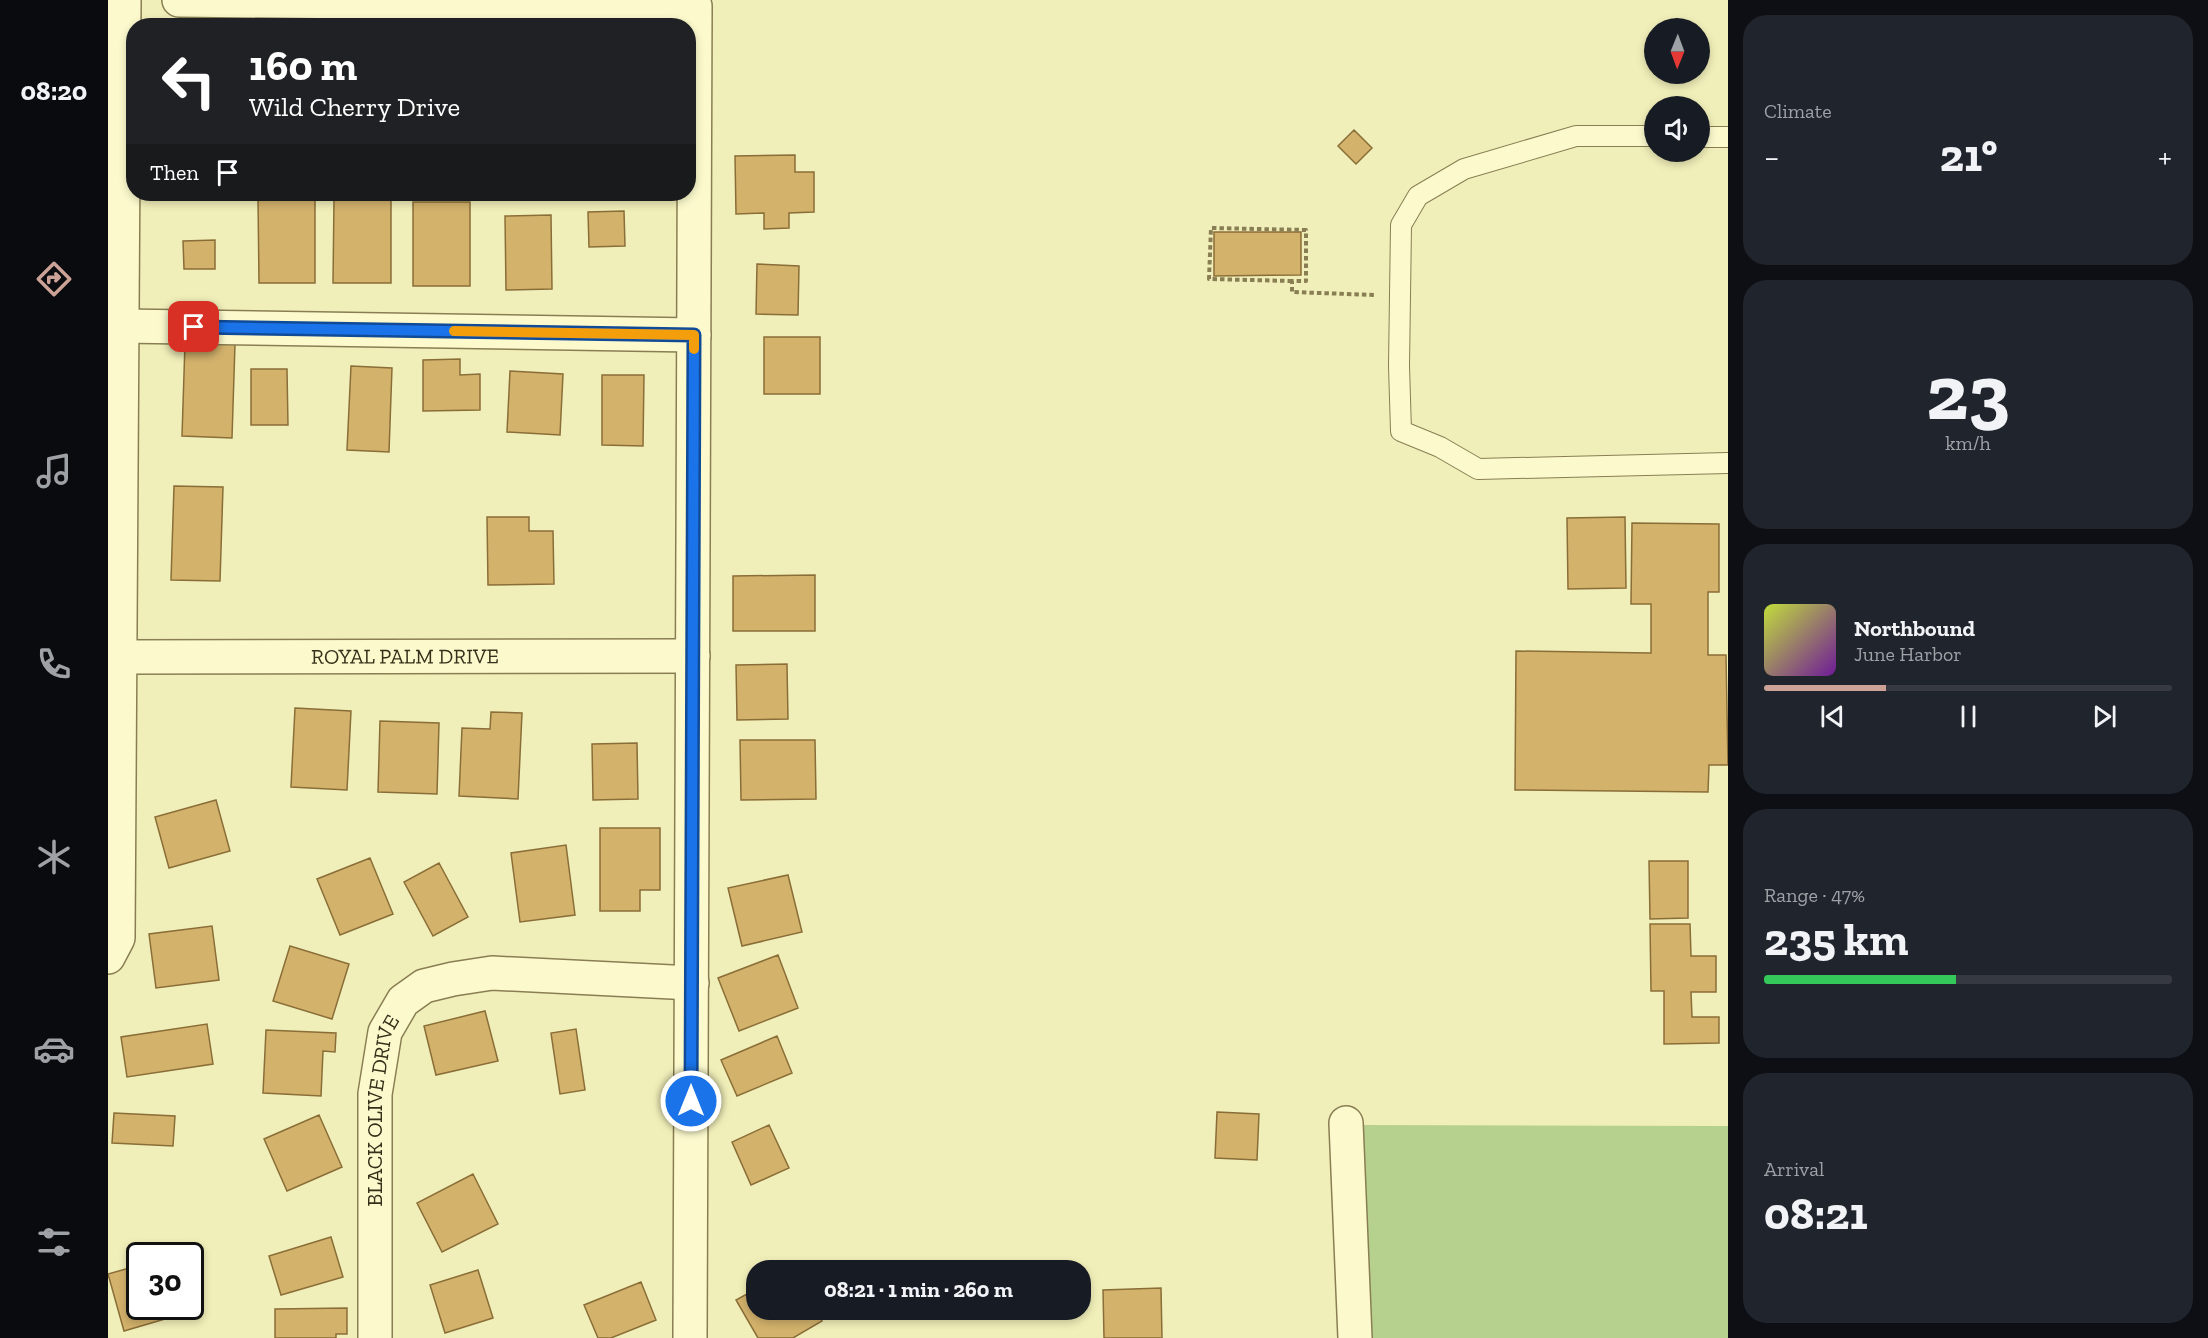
<!DOCTYPE html>
<html lang="en">
<head>
<meta charset="utf-8">
<style>
	body { margin:0; font-family:"Zilla Slab",serif; background:#20242c; color:#f1f3f6; height:100vh; display:flex; flex-direction:column; font-size:22px; white-space:nowrap }
	* { box-sizing:border-box; margin:0 }
	p { font-size:20px; color:#9ea1a6 }
	.icon { flex:none; width:33px; height:33px; fill:none; stroke:currentColor; stroke-width:2; stroke-linecap:round; stroke-linejoin:round }
	.map { position:relative; flex:1; overflow:hidden }
	.panel { display:flex; flex-direction:column; gap:15px; padding:15px; background:#0d0f14; width:480px }
	.panel>* { flex:none }
	.hud { position:absolute; left:18px; top:18px; width:570px; height:183px; border-radius:24px; box-shadow:0 3px 9px #0003; background:#202124; color:#fff; overflow:hidden }
	.needle { width:39px; rotate:181deg }
	.buttons { position:absolute; left:1536px; top:18px; display:grid; gap:12px }
	.buttons a { display:grid; place-items:center; width:66px; height:66px; border-radius:50%; background:#171b24; box-shadow:0 3px 9px #0003; font-size:30px }
	.speed { position:absolute; left:18px; top:1242px; display:flex; gap:12px; font-size:30px; font-weight:700; text-align:center }
	.speed>* { display:grid; place-content:center; width:78px; height:78px; border-radius:50%; background:#171b24; box-shadow:0 3px 9px #0003; line-height:1 }
	.speed .limit { border:3px solid #111; border-radius:9px; background:#fff; color:#111 }
	.pin { position:absolute; display:grid; place-items:center; width:51px; height:51px; color:#fff; margin:-26px; border-radius:12px; box-shadow:0 3px 9px #0006 }
	.me { position:absolute; width:66px; margin:-33px; rotate:0deg; stroke-linejoin:round; filter:drop-shadow(0 0 4px #0008) }
	.turn { display:flex; align-items:center; gap:21px; height:126px; padding:0 24px; font-size:27px }
	.turn .icon { width:78px; height:78px; stroke-width:2.5 }
	.turn b { display:block; font-size:42px; line-height:51px }
	.then { display:flex; align-items:center; height:57px; padding:0 24px; background:#0003; gap:12px; font-size:22px }
	.big { font-size:45px; font-weight:700; line-height:1.1 }
	.panel .card { flex:1; display:flex; flex-direction:column; justify-content:center; gap:9px; min-width:0; padding:0 21px; border-radius:24px; background:#20242c }
	.panel .dial { align-items:center; gap:0 }
	.dial b { font-size:78px; line-height:1 }
	.song { display:flex; align-items:center; gap:18px }
	.cover { width:72px; height:72px; border-radius:9px; background:linear-gradient(135deg,hsl(70 70% 55%),hsl(280 70% 35%)) }
	.played { height:6px; border-radius:3px; background:linear-gradient(90deg,#cba295 30%,#363941 30%) }
	.keys { display:flex; justify-content:space-around; direction:ltr }
	.heat { display:flex; justify-content:space-between; align-items:center; font-size:33px; direction:ltr }
	.charge { height:9px; border-radius:4px; background:linear-gradient(90deg,#34c759 47%,#363941 0) }
	.trip { position:absolute; left:638px; top:1260px; width:345px; height:60px; border-radius:24px; background:#171b24; box-shadow:0 3px 9px #0003; font-weight:700; line-height:60px; text-align:center }
	main { display:flex; flex:1; min-height:0 }
	.dock { display:flex; flex-direction:column; width:108px; justify-content:space-around; align-items:center; background:#090b0e; color:#9ea1a6 }
	.dock .icon { width:42px; height:42px }
	.dock .on { color:#cba295 }
	.dock b { font-size:27px; color:#f1f3f6 }
	.map>svg:first-child { display:block }
	.green { fill:#b6d08d }
	.building { fill:#d3b26c; stroke:#8a6e37; stroke-width:1.5 }
	.lines { fill:none; stroke-linecap:round; stroke-linejoin:round }
	.lane-casing { stroke:#897e53; stroke-width:22 }
	.street-casing { stroke:#897e53; stroke-width:36 }
	.path { stroke:#897e53; stroke-width:4; stroke-dasharray:4.5 3; stroke-linecap:butt }
	.lane { stroke:#fcfacd; stroke-width:20 }
	.street { stroke:#fcfacd; stroke-width:33 }
	.route-casing { stroke:#114b97; stroke-width:15 }
	.route { stroke:#1a73e8; stroke-width:10 }
	.slow { stroke:#f59e0b; stroke-width:10 }
	.labels { text-anchor:middle; stroke-width:6; stroke-linejoin:round; paint-order:stroke }
	.street-label { font-size:21px; fill:#362f19; stroke:#f8f7ca }
</style>
</head>
<body>
<main>
<nav class="dock">
<b>08:20</b>
<svg class="icon on" aria-label="directions" viewBox="0 0 24 24"><path d="M12 3l9 9-9 9-9-9zM9 14v-3h6M13 9l2 2-2 2"/></svg>
<svg class="icon" aria-label="music" viewBox="0 0 24 24"><path d="M9 18V5l10-2v13"/><circle cx="6" cy="18" r="3"/><circle cx="16" cy="16" r="3"/></svg>
<svg class="icon" aria-label="phone" viewBox="0 0 24 24"><path d="M5 4h4l2 5-3 2q2 4 5 5l2-3 5 2v4C11 20 4 13 5 4z"/></svg>
<svg class="icon" aria-label="climate" viewBox="0 0 24 24"><path d="M12 3v18M4 7l16 10M4 17L20 7"/></svg>
<svg class="icon" aria-label="car" viewBox="0 0 24 24"><path d="M5 17H2v-5l4-1 3-4h7l3 4 3 1v5h-3M9 17h6M6 11h13"/><circle cx="7" cy="17" r="2"/><circle cx="17" cy="17" r="2"/></svg>
<svg class="icon" aria-label="filters" viewBox="0 0 24 24"><path d="M4 7h16M4 17h16"/><circle cx="9" cy="7" r="2"/><circle cx="15" cy="17" r="2"/></svg>
</nav>
<div class="map">
<svg width="1620" height="1338" viewBox="0 0 1620 1338">
	<rect width="100%" height="100%" fill="#f1efb9"/>
	<!-- green -->
	<path class="green" d="M1254,1125L1620,1126V1338H1263Z"/>
	<!-- building -->
	<path class="building" d="M1246,130L1264,148L1248,164L1230,146Z
		M687,155V172H706V212L681,213V228L656,229V213L628,214L627,156Z
		M188,194H207V283H151L150,199L188,198Z
		M257,194H283V283H225L226,199H257Z
		M305,202H362V286H305Z
		M516,211L517,246L481,247L480,212Z
		M443,215L444,289L398,290L397,216Z
		M1106,232H1193V275L1106,276Z
		M107,240V269H76L75,241Z
		M649,264L691,266L690,315L648,314Z
		M656,337H712V394H656Z
		M77,343L127,344L124,438L74,436Z
		M352,359V375L372,374V410L315,411V360Z
		M243,366L284,368L281,452L239,450Z
		M143,369H179L180,425H143Z
		M402,371L455,374L452,435L399,432Z
		M494,375H536L535,446L494,445Z
		M66,486L115,487L112,581L63,580Z
		M379,517H421V531H445L446,584L380,585Z
		M1517,517L1518,588L1460,589L1459,518Z
		M1524,523L1611,524V592H1600V655H1618L1620,765H1601L1600,792L1407,790L1408,651L1543,653V604H1523Z
		M707,575V631H625V576Z
		M679,664L680,719L629,720L628,665Z
		M187,708L243,711L239,790L183,787Z
		M383,712L414,713L410,799L351,796L354,728L382,729Z
		M272,721L331,723L329,794L270,792Z
		M632,740H707L708,799L633,800Z
		M529,743L530,799L485,800L484,744Z
		M108,800L122,851L61,868L47,817Z
		M492,828H552V890H532V911H492Z
		M458,845L467,915L412,922L403,853Z
		M262,858L285,914L232,935L209,879Z
		M1541,861H1580V918L1542,919Z
		M331,863L360,917L325,936L296,882Z
		M680,875L694,932L634,946L620,888Z
		M1542,924H1582L1583,956H1608V992H1583L1584,1017H1611V1043L1556,1044V991H1543Z
		M104,926L111,980L48,988L41,934Z
		M182,946L241,964L224,1019L165,1001Z
		M670,955L690,1008L631,1031L610,978Z
		M377,1011L390,1061L328,1075L316,1026Z
		M99,1024L105,1064L19,1077L13,1037Z
		M468,1029L477,1090L452,1094L443,1033Z
		M158,1030L228,1033L227,1052L215,1051L213,1096L155,1093Z
		M669,1036L684,1073L629,1096L613,1060Z
		M1109,1112L1151,1114L1149,1160L1107,1158Z
		M6,1113L67,1116L65,1146L4,1143Z
		M211,1115L234,1167L179,1191L156,1139Z
		M661,1125L681,1168L643,1185L624,1142Z
		M365,1174L390,1224L334,1252L309,1203Z
		M223,1237L235,1277L173,1295L161,1256Z
		M32,1265V1306H72L74,1314L16,1331L0,1274Z
		M370,1270L385,1318L337,1333L322,1285Z
		M533,1282L548,1320L503,1338H490L476,1305Z
		M1053,1288L1054,1338H996L995,1290Z
		M648,1289V1310H708L714,1321L685,1338H650L628,1300Z
		M239,1308V1334H228V1338H167V1309Z"/>
	<g class="lines">
		<defs>
			<path id="lane" d="M1546,136H1468L1356,169L1310,196L1293,225L1291,366L1293,431L1332,447L1370,469L1620,463
				M1592,137H1620"/>
			<g id="street">
				<path d="M71,0L587,6L582,1338"/>
				<path d="M14,326L586,335"/>
				<path id="s1" d="M11,657L585,656"/>
				<path d="M0,957L10,938L16,0"/>
				<path d="M1238,1123L1247,1338"/>
				<path id="s2" d="M267,1338V1094L277,1032L295,1001L316,986L345,979L384,973L584,983"/>
			</g>
		</defs>
		<!-- lane casing -->
		<use href="#lane" class="lane-casing"/>
		<!-- street casing -->
		<use href="#street" class="street-casing"/>
		<!-- path -->
		<path class="path" d="M1184,281L1101,279L1103,228L1198,230V281H1184V292L1267,295"/>
		<!-- lane -->
		<use href="#lane" class="lane"/>
		<!-- street -->
		<use href="#street" class="street"/>
	</g>
	<g class="lines">
		<defs>
			<path id="route" d="M86,327L586,335L583,1101"/>
		</defs>
		<!-- route casing -->
		<use href="#route" class="route-casing"/>
		<!-- route -->
		<use href="#route" class="route"/>
		<!-- slow -->
		<path class="slow" d="M346,331L586,335V349"/>
	</g>
	<g class="labels">
		<!-- street labels -->
		<g class="street-label">
			<text dy="7" stroke="none"><textPath href="#s1" startOffset="286">ROYAL PALM DRIVE</textPath></text>
			<text dy="7" stroke="none"><textPath href="#s2" startOffset="228">BLACK OLIVE DRIVE</textPath></text>
		</g>
	</g>
</svg>
<div class="buttons">
<a><svg class="needle" viewBox="-14 -14 28 28"><path d="M0-13l5 13h-10z" fill="#e53935"/><path d="M0 13l5-13h-10z" fill="#9ea1a6"/></svg></a>
<a><svg class="icon" aria-label="sound" viewBox="0 0 24 24"><path d="M4 9h4l5-4v14l-5-4H4zM17 9q2 3 0 6"/></svg></a>
</div>
<div class="speed"><div class="limit">30</div></div>
<div class="pin" style="left:86px;top:327px;background:#d93025"><svg class="icon" aria-label="arrive" viewBox="0 0 24 24"><path d="M6 21V4h12l-3 4 3 4H6"/></svg></div>
<svg class="me" style="left:583px;top:1101px" viewBox="-20 -20 40 40"><circle r="17" fill="#1a73e8" stroke="#fff" stroke-width="3"/><path d="M0-11L8 9 0 5-8 9z" fill="#fff"/></svg>
<div class="trip">08:21 · 1 min · 260 m</div>
<div class="hud">
<div class="turn"><svg class="icon" aria-label="left" viewBox="0 0 24 24"><path d="M17 20v-9H6M10 6l-5 5 5 5"/></svg><div><b>160 m</b>Wild Cherry Drive</div></div>
<div class="then">Then<svg class="icon" aria-label="arrive" viewBox="0 0 24 24"><path d="M6 21V4h12l-3 4 3 4H6"/></svg></div>
</div>
</div>
<section class="panel">
<div class="card"><p>Climate</p>
<div class="heat"><a>−</a><b class="big">21°</b><a>+</a></div>
</div>
<div class="card dial"><b>23</b><p>km/h</p></div>
<div class="card">
<div class="song"><i class="cover"></i><div><b>Northbound</b><p>June Harbor</p></div></div>
<div class="played"></div>
<div class="keys"><svg class="icon" aria-label="previous" viewBox="0 0 24 24"><path d="M18 5L8 12l10 7zM5 5v14"/></svg><svg class="icon" aria-label="pause" viewBox="0 0 24 24"><path d="M8 5v14M16 5v14"/></svg><svg class="icon" aria-label="next" viewBox="0 0 24 24"><path d="M6 5l10 7-10 7zM19 5v14"/></svg></div>
</div>
<div class="card"><p>Range · 47%</p><b class="big">235 km</b><div class="charge"></div></div>
<div class="card"><p>Arrival</p><b class="big">08:21</b></div>
</section>
</main>
</body>
</html>
